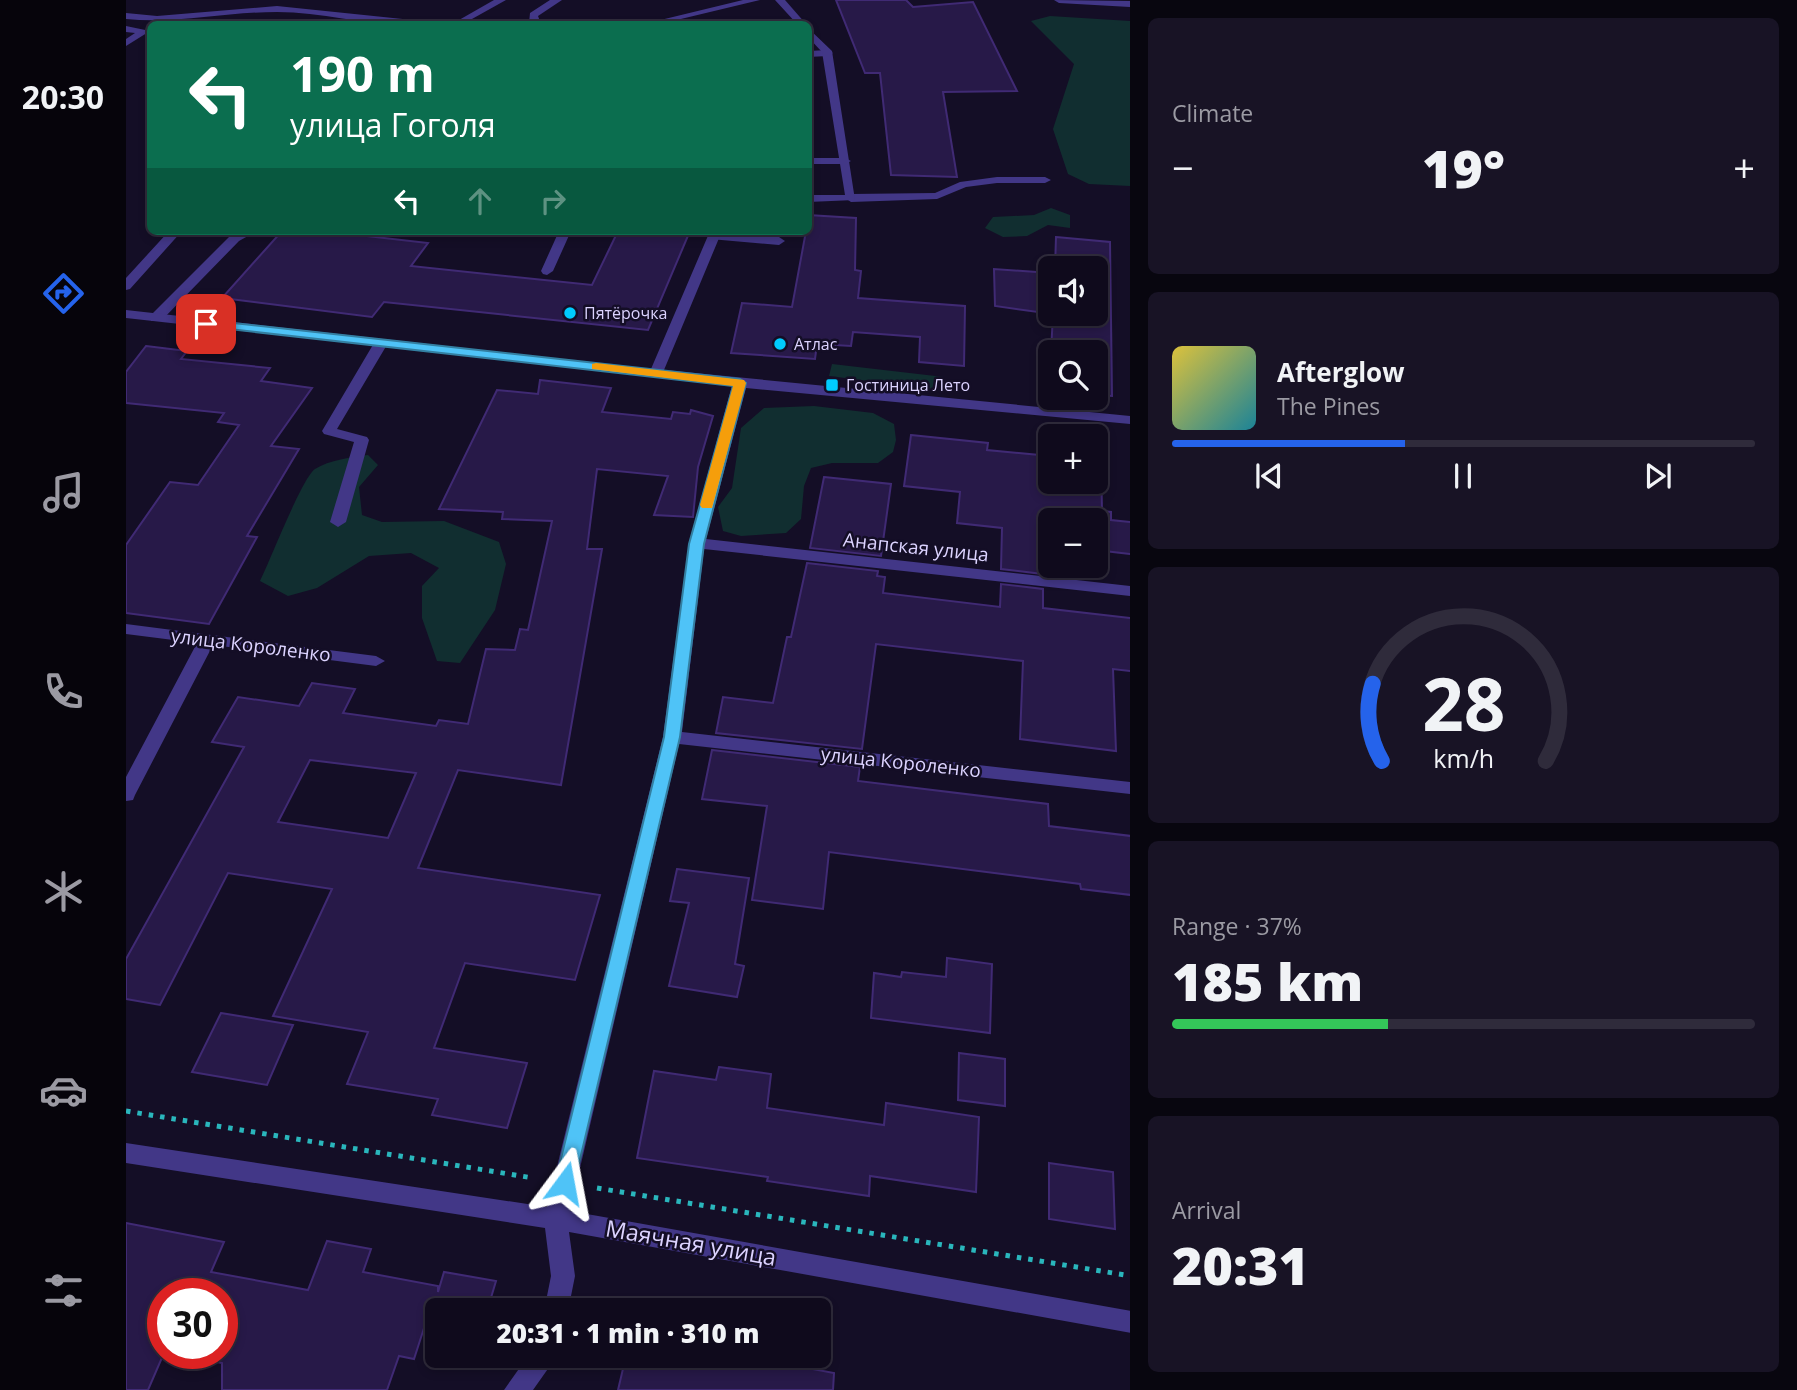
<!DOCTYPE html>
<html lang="en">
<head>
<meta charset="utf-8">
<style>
	body { margin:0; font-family:"Open Sans",sans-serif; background:#181325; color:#f1f3f6; height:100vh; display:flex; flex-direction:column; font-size:26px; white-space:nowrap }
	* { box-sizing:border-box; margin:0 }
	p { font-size:23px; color:#9b9aa3 }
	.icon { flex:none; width:38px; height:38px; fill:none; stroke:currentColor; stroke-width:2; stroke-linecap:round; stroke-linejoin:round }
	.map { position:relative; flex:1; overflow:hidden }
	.drawer { display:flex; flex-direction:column; gap:18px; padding:18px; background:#08060f; width:667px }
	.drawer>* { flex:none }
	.hud { position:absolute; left:21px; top:21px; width:665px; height:214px; border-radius:10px; box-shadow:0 4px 10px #0003,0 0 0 2px #2f2b3b; background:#0b6e4f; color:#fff; overflow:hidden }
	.fabs { position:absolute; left:912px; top:256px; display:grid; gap:14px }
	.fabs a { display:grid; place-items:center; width:70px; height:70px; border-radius:10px; background:#0f0a1c; box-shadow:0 4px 10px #0003,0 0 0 2px #2f2b3b; font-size:35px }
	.speed { position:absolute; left:21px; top:1278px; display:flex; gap:14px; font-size:35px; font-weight:700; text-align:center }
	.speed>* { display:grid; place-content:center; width:91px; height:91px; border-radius:50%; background:#0f0a1c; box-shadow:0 4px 10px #0003,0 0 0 2px #2f2b3b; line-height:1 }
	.speed .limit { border:10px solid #d22; background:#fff; color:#111 }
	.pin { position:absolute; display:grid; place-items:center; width:60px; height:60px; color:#fff; margin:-30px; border-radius:14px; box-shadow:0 4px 10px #0006 }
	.me { position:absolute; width:77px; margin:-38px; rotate:13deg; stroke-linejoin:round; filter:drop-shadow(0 0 5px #0008) }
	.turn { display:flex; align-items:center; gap:24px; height:147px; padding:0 28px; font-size:32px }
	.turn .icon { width:91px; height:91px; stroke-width:2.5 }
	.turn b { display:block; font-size:49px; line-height:60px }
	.lanes { display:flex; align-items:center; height:66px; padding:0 28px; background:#0003; justify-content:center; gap:35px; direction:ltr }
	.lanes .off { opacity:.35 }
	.big { font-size:52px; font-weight:800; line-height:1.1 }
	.drawer .card { flex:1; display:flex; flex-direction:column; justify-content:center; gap:10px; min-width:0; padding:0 24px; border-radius:10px; background:#181325 }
	.drawer .dial { align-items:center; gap:0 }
	.dial svg { height:182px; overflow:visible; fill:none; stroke:#2f2b3b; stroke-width:7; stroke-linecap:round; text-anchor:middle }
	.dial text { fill:#f1f3f6; stroke:none }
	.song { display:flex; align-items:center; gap:21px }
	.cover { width:84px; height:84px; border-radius:10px; background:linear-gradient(135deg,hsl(50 70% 55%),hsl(190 70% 35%)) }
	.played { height:7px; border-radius:4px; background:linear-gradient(90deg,#2563eb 40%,#2f2b3b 40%) }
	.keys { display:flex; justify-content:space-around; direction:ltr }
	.heat { display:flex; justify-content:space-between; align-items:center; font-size:38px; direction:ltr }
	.charge { height:10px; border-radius:5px; background:linear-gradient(90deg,#34c759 37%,#2f2b3b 0) }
	.trip { position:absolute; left:299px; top:1298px; width:406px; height:70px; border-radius:10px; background:#0f0a1c; box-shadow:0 4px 10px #0003,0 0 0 2px #2f2b3b; font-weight:800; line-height:70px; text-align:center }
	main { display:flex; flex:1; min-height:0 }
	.menu { display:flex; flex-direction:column; width:126px; justify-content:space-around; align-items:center; background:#06040b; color:#9b9aa3 }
	.menu .icon { width:49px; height:49px }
	.menu .active { color:#2563eb }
	.menu b { font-size:32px; color:#f1f3f6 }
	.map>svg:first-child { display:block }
	.green { fill:#112e30 }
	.building { fill:#271948; stroke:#402a74; stroke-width:2; fill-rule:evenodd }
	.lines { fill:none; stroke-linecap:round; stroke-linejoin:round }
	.path { stroke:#2ab6bc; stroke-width:5; stroke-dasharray:4.5 7; stroke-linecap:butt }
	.service { fill:#423787; fill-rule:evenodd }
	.minor { fill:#423787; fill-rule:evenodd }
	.route { fill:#4fc3f7; stroke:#337fa1; stroke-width:2 }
	.slow { fill:#f59e0b }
	.poi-dot { fill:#00cbfe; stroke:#140e26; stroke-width:2.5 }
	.labels { text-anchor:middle; stroke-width:5; stroke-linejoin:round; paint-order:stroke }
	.far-poi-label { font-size:16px; fill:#dcd3ff; stroke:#140e26; text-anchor:start }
	.street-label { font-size:19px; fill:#dcd3ff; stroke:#140e26 }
	.near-street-label { font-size:23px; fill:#dcd3ff; stroke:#140e26 }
</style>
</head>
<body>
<main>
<nav class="menu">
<b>20:30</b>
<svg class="icon active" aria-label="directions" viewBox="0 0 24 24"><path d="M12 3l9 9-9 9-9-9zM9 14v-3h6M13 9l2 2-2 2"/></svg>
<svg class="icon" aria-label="music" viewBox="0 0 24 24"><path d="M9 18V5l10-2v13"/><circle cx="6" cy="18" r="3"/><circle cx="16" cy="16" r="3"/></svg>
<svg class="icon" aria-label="phone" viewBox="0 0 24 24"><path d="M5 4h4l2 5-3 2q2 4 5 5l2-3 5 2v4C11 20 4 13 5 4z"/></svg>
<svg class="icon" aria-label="climate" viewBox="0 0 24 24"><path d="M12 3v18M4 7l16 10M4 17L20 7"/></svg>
<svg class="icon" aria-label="car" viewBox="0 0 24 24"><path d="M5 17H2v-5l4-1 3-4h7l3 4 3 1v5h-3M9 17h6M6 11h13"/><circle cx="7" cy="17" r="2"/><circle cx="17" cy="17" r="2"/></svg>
<svg class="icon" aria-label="filters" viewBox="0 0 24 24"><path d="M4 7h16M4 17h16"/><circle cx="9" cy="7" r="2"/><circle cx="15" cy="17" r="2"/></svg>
</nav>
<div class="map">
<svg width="1005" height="1390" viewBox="0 0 1005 1390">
	<rect width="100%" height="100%" fill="#140e26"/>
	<!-- green -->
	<path class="green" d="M924,16L1004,21V186L963,184L942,174L927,129L948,64L905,21Z
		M925,208L944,215V228L922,225L901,236L877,237L859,228L867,217L908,215Z
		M706,364L818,377L815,390L703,376Z
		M688,406L747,413L768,424L770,440L767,452L752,463H706L685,468L678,486L675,519L660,533L615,536L597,531L592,507L606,488L615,428L638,408Z
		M242,455L252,465L233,487L236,515L256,522L318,521L373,542L380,564L369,610L334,663L311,661L296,618V586L313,568L285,553L243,556L191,588L162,596L134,581C144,561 176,478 189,469C203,460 226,457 242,455Z"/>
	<!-- building -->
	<path class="building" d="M710,0H780L787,7L847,2L891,91L817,92L831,177L765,175L754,73H739Z
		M682,215L730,218L729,270L735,271L732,298L839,306L838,366L793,362L794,337L727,332L725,346L691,344L689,359L605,353L616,303L666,307L680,231H682Z
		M156,231H197L302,243L285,266L466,285L492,231H564L522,330L258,302L246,317L96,298Z
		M930,237L984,242L986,396L970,395V352H925L927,314L869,306L868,269L924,273V313H970V268H929Z
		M20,346L61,351L55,359L144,368L135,381L186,388L145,446L173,449L121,536L131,537L83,624L0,613V545L44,482L72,485L113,425L92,422L98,413L0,403V372Z
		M414,380L485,388L476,412L545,419L547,412L564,414L565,410L587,416L572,467L567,517L528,515L542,476L471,469L461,549H476L435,785L332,770L292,868L474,895L449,980L339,963L308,1048L401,1063L381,1128L306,1115L312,1099L221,1084L242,1032L147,1016L206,889L102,873L34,1005L0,999V959L118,747L86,742L112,697L173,706L186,683L229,689L217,713L310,726L313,720L342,724L360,649L389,650L394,629L402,630L426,521L376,519L377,512L313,509L371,390L412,394ZM184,760L290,773L262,838L152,822Z
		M785,435L862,443L861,450L924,456V481H970V461H975L976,511L985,512V520L1005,522V554L970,550V520H924V545L917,544V574L875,569L876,528L831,523L834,492L778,486Z
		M698,477L765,484L755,556L684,548Z
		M681,563L752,571L751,576L759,577L757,593L874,607L875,584L917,589V608L1005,618V671L987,669L990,751L894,739L897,661L750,644L736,749L590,733L597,697L647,703L661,637H665Z
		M586,750L734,767L732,781L922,804L923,826L1005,836V895L955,889L954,884L703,852L697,909L626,900L641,806L576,799Z
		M551,869L623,878L609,964L618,966L611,997L543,986L563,903L544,901Z
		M821,958L866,964L864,1033L745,1018L748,973L775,977L776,972L820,977Z
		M95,1013L167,1025L141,1085L66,1072Z
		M833,1053L879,1059V1106L832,1100Z
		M593,1067L645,1074L641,1108L758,1125L760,1103L853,1117L850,1192L744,1176L743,1196L641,1181L642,1177L511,1158L528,1071L590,1080Z
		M923,1163L987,1172L989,1229L923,1219Z
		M0,1223L98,1242L85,1272L182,1290L201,1241L245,1249L237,1272L312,1286V1292L318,1272L370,1281L361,1311H312V1327L299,1325L288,1359L273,1356L261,1390H96V1363L45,1353H96V1293H37L38,1353L22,1390H0Z
		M500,1356H617L708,1373L707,1390H492Z"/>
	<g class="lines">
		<!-- path -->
		<path class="path" d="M0,1111L407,1178
			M471,1188L1005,1276"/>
		<!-- service -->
		<path class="service" d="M368,0H380L337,24H326Z
			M424,0H436L412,16L415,24L403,23L404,13Z
			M617,0H634L534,24H518Z
			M928,0L1005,1V7L933,3Z
			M0,26L24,31L0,46V39L9,33L0,32Z
			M682,51L702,50L707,53L702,56L682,57Z
			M682,158H719L725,161L719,164H682Z
			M871,177H919L925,180L919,183H871L840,187L811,199L725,202L719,198L725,194L809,193L834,182Z
			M43,231H56L4,289L0,290V278Z
			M115,231H131L113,241L35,321H25V315L105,235Z
			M263,231H297L298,233C290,239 271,237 263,231Z
			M433,231H445L427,271L421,275L417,274L415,271Z
			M588,232L653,237L659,241L653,245L584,239V233Z
			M255,339L262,343L211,429L241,437L243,440L220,522L212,527L204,522L228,442L198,434L196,431L248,343Z"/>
		<!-- minor -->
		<path class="minor" d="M649,0H659L680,24H671Z
			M151,6L296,21L301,24C251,29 201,12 151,12C100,12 51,24 0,19V13L31,16Z
			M682,28L706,51L729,200L682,202V195H719L696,52L682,37Z
			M584,231H596L538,370L1005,416V424L620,388L580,539L1005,586V596L578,549L556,732L1005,782V794L553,744L444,1211L1005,1311V1333L443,1232L449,1276L442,1311H418L425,1276L419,1228L0,1163V1143L421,1207L537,737L563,543L606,386L0,318V310L525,369Z
			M0,624L250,656L259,661L250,666L87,645L9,795L7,800L0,801V777L71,643L0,634Z
			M402,1356H431L407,1390H378Z"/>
	</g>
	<!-- route -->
	<path class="route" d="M80,320L614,379L620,383L578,544L554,737L447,1189L439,1192L432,1189L429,1183L538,737L563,544L607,386L76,326L74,324Z"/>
	<!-- slow -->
	<path class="slow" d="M470,363L618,380L620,383L586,508H576L574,505L607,386L466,369V364Z"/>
	<!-- markers -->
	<g class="poi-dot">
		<circle cx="444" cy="313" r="7"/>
		<circle cx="654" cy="344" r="7"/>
		<rect x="699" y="378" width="14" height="14" rx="3.5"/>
	</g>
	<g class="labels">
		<!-- far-poi labels -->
		<g class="far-poi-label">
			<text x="458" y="319">Пятёрочка</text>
			<text x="668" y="350">Атлас</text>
			<text x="720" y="391">Гостиница Лето</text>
		</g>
		<!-- street labels -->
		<g class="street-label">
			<text transform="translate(790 547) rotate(6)" y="7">Анапская улица</text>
			<text transform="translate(125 645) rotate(7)" y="7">улица Короленко</text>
			<text transform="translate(775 762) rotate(6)" y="7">улица Короленко</text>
		</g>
		<!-- near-street labels -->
		<g class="near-street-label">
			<text transform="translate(565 1243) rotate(10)" y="8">Маячная улица</text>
		</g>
	</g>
</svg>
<div class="fabs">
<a><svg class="icon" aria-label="sound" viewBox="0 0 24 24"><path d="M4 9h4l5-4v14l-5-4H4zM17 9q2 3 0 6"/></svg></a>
<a><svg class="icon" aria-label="search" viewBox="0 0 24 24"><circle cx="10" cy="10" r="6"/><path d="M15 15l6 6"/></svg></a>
<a>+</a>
<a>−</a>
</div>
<div class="speed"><div class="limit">30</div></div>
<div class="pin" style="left:80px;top:324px;background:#d93025"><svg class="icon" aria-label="arrive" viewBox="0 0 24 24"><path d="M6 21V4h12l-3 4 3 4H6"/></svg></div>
<svg class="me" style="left:439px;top:1183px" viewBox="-20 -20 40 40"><path d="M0-17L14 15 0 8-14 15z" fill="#4fc3f7" stroke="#fff" stroke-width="4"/></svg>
<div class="trip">20:31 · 1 min · 310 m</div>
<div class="hud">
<div class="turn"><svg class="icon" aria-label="left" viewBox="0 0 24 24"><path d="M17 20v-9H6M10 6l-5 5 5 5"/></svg><div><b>190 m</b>улица Гоголя</div></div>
<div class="lanes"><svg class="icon" aria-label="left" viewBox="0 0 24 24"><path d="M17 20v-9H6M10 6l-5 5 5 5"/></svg><svg class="icon off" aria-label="ahead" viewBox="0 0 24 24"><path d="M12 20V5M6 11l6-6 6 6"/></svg><svg class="icon off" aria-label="right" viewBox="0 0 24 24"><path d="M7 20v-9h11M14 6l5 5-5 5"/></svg></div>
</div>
</div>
<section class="drawer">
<div class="card"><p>Climate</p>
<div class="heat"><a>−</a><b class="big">19°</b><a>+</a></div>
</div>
<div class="card">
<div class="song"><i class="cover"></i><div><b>Afterglow</b><p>The Pines</p></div></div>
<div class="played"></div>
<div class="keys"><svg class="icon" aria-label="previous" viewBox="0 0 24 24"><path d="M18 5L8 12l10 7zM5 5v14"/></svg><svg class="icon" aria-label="pause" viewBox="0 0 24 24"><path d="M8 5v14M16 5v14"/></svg><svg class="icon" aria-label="next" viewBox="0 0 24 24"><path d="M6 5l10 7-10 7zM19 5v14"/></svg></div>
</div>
<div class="card dial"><svg viewBox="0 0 100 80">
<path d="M14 69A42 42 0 1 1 86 69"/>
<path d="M14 69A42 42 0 0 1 10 35" stroke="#2563eb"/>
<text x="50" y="56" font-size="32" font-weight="700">28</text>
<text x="50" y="72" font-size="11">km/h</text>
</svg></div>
<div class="card"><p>Range · 37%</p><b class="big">185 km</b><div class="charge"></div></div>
<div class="card"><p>Arrival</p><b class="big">20:31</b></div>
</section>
</main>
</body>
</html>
